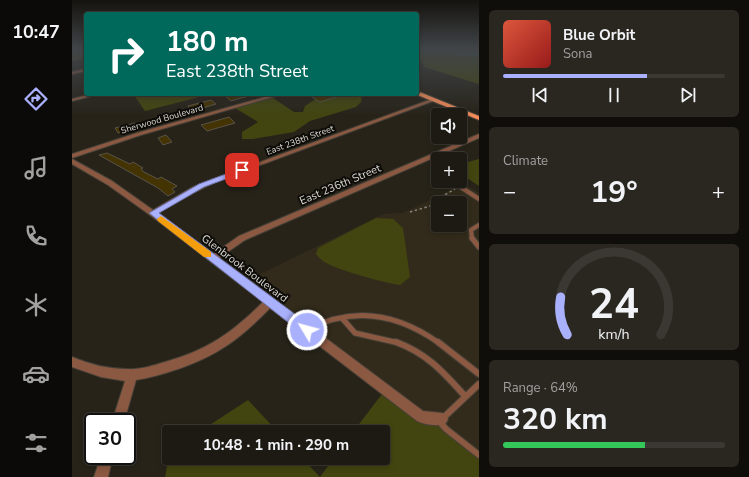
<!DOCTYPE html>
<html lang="en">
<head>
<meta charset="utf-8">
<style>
	body { margin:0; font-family:"Nunito Sans",sans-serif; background:#2a2721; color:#f1f3f6; height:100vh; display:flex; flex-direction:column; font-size:15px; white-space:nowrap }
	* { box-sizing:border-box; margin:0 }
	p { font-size:13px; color:#a0a1a0 }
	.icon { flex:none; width:22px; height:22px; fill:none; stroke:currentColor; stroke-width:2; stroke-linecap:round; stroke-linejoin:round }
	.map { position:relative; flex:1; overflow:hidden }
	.drawer { display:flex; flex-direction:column; gap:10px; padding:10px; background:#100e0a; width:270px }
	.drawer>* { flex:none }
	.hud { position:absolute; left:12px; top:12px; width:335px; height:84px; border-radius:4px; box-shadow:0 2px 6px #0003,0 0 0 1px #3b3833; background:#00695c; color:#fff; overflow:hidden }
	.controls { position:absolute; left:359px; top:108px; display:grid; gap:8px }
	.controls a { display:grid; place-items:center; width:36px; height:36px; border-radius:4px; background:#1d1a13; box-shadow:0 2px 6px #0003,0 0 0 1px #3b3833; font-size:20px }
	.speed { position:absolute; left:12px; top:413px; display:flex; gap:8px; font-size:20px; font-weight:700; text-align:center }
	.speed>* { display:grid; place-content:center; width:52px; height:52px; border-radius:50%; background:#1d1a13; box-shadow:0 2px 6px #0003,0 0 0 1px #3b3833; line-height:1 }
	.speed .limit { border:2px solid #111; border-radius:6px; background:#fff; color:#111 }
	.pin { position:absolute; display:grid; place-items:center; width:34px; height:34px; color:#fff; margin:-17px; border-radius:8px; box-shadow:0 2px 6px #0006 }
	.me { position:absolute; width:44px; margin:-22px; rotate:307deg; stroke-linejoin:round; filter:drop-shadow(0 0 3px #0008) }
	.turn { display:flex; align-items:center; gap:14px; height:84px; padding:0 16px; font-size:18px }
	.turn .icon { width:52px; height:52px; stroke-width:2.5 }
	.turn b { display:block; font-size:28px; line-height:34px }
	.big { font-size:30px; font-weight:700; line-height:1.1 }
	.drawer .card { flex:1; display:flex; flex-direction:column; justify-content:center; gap:6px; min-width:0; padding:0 14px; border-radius:6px; background:#2a2721 }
	.drawer .dial { align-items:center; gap:0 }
	.dial svg { height:104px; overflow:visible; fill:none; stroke:#3b3833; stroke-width:7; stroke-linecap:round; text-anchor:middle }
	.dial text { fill:#f1f3f6; stroke:none }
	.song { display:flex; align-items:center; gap:12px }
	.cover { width:48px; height:48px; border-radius:6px; background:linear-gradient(135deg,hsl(10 70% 55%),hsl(0 70% 35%)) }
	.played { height:4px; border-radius:2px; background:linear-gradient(90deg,#a9b0fc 65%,#3b3833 65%) }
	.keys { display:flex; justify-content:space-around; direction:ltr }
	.heat { display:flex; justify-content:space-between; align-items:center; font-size:22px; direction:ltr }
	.charge { height:6px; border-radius:3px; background:linear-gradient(90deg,#34c759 64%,#3b3833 0) }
	.trip { position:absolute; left:90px; top:425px; width:228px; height:40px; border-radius:4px; background:#1d1a13; box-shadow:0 2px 6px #0003,0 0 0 1px #3b3833; font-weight:700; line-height:40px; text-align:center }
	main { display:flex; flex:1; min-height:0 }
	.tab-bar { display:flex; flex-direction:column; width:72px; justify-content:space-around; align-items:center; background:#0c0a08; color:#a0a1a0 }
	.tab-bar .icon { width:28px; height:28px }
	.tab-bar .current { color:#a9b0fc }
	.tab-bar b { font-size:18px; color:#f1f3f6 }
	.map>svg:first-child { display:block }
	.built { fill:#322b1b; fill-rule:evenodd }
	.green { fill:#42450f }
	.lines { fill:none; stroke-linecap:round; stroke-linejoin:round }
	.stream { stroke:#2b6ba2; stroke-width:1 }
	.building { fill:#443404; stroke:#585348 }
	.lane-far2-casing { stroke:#444037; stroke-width:6 }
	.lane-far1-casing { stroke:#444037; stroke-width:7 }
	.lane-casing { stroke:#444037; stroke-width:8 }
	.street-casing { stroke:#444037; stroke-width:2 }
	.primary-casing { stroke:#444037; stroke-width:2 }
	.path-far1 { stroke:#87847c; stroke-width:1; stroke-dasharray:1.5 1.5; stroke-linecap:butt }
	.path { stroke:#87847c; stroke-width:1.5; stroke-dasharray:2.5 2.5; stroke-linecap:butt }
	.lane-far2 { stroke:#8b5841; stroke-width:4 }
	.lane-far1 { stroke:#8b5841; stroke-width:5 }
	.lane { stroke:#8b5841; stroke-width:6 }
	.street { fill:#8b5841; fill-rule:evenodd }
	.primary { fill:#f48b59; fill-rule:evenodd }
	.route { fill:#a9b0fc; stroke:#6e72a4 }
	.slow { fill:#f59e0b }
	.labels { text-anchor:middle; stroke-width:4; stroke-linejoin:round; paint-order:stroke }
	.far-street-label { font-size:9px; fill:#dbd9d2; stroke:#0e0c08 }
	.street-label { font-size:11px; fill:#dbd9d2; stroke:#0e0c08 }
</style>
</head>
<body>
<main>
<nav class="tab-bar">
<b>10:47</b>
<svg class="icon current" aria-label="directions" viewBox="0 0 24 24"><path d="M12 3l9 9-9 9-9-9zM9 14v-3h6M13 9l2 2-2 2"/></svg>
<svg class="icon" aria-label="music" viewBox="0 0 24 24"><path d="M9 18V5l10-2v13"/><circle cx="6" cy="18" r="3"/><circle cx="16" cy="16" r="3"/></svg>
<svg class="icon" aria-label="phone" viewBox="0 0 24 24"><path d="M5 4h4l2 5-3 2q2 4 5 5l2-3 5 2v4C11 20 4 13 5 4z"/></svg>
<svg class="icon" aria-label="climate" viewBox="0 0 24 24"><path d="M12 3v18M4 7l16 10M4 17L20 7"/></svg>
<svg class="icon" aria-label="car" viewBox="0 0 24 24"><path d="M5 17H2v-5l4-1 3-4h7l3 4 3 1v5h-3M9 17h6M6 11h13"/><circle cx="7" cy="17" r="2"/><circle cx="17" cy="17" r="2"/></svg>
<svg class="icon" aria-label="filters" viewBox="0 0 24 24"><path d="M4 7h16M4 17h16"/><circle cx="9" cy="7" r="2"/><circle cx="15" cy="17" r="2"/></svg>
</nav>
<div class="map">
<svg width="407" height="477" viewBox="0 0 407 477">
	<rect width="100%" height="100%" fill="#272319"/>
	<!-- built -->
	<path class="built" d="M392,183L407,193V455L349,417L172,282L311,214L331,213ZM366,203H388V225H366Z"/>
	<!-- green -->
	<path class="green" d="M0,49H14V58L0,61Z
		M345,49H407V84L352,67L348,58L345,57Z
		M61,94H139L73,111Z
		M251,94H290L289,102L284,107L238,121L222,132L181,139H170V132L186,122L163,108L201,98L222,112H231L233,106Z
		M407,159V186L395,178L388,164Z
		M304,218L321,219L331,228L338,277L328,285C313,283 261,269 251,261C248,259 246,256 244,254L246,248Z
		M313,390L349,417L365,418L407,455V477H248L262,458H311V432H281Z
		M176,400L206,432H127Z
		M97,456V458H230L248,477H93Z"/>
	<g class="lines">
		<!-- stream -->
		<path class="stream" d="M374,49L385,54L407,55"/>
	</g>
	<!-- building -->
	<path class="building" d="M159,94H176V96L159,101L153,96Z
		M252,94H270V95L248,102L240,97Z
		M139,100L144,104L120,111L116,106Z
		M157,117L163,123L135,131L129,125Z
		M63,123L64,128L46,133L43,128Z
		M94,135L100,142L91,145L86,138Z
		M35,153L58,164L61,162L71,168L69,169L72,172L86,179L89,177L105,186L100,189L103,192L96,196L86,188L27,155Z"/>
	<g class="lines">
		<defs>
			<path id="lane-far2" d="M387,186L407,199
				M400,239L399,230L407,225"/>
			<path id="lane-far1" d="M400,238L407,247
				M270,318L283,333L327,343
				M235,330C282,305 326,314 367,343"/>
			<path id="lane" d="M324,342C356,354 371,372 393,396
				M366,342L407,374
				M370,419L407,384
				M366,420L374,429L407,455"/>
			<path id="street" d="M14,69V71L0,74V72Z
				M20,94H28L0,101V99Z
				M204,94H211L69,135L0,158V154L65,133Z
				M360,99L364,100L143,182L123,192L86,213L141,254L167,236L407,134V138L173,240L147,258L351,411L370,413L374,415L376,419L374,423C366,427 353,425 345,421L198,308C168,339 145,356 103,370C91,374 77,378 64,380L52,422H40L53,381L29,377L0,367V357C17,364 35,369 54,369C67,370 80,366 93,362C136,350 160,333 191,302L78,215L36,185L0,164V159L40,181L81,210L119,188L139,180Z
				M29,456H41L36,477H22Z"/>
			<path id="primary" d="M345,91L407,116V120L343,94H345Z"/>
		</defs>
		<!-- lane-far2 casing -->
		<use href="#lane-far2" class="lane-far2-casing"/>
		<!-- lane-far1 casing -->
		<use href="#lane-far1" class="lane-far1-casing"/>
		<!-- lane casing -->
		<use href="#lane" class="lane-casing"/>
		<!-- street casing -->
		<use href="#street" class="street-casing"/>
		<!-- primary casing -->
		<use href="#primary" class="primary-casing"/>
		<!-- path-far1 -->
		<path class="path-far1" d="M173,94L176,96L173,97
			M124,110L128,109"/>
		<!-- path -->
		<path class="path" d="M388,174L393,179L392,183
			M338,212L358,206L367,198L383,189"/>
		<!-- lane-far2 -->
		<use href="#lane-far2" class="lane-far2"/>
		<!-- lane-far1 -->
		<use href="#lane-far1" class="lane-far1"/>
		<!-- lane -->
		<use href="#lane" class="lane"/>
		<!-- street -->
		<use href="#street" class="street"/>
		<!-- primary -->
		<use href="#primary" class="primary"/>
	</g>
	<!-- sky -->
	<linearGradient id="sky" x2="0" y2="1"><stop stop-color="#15130e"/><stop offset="0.42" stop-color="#414549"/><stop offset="1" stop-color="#414549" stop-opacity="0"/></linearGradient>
	<rect width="407" height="116" fill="url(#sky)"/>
	<!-- route -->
	<path class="route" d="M170,168L174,170L173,172L132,187L87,213L239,326L240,330L239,334L235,335L231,334L77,213L127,184Z"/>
	<!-- slow -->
	<path class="slow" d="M89,216L139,252V257H132L86,221L85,219Z"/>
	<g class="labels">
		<!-- far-street labels -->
		<g class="far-street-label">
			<text transform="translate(90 119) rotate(-16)" y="3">Sherwood Boulevard</text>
			<text transform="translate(228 140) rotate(-20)" y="3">East 238th Street</text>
		</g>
		<!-- street labels -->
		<g class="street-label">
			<text transform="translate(268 184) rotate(-23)" y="4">East 236th Street</text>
			<text transform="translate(173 268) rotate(37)" y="4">Glenbrook Boulevard</text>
		</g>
	</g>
</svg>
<div class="controls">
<a><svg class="icon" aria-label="sound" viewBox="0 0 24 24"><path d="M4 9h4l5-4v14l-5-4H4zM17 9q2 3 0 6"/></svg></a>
<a>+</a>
<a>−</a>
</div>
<div class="speed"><div class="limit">30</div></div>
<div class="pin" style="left:170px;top:170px;background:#d93025"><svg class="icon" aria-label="arrive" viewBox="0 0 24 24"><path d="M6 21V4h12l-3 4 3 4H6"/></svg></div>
<svg class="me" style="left:235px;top:330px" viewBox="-20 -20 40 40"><circle r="17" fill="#a9b0fc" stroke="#fff" stroke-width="3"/><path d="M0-11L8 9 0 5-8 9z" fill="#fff"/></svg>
<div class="trip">10:48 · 1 min · 290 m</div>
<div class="hud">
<div class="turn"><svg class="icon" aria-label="right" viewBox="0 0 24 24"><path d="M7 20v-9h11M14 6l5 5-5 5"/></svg><div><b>180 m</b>East 238th Street</div></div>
</div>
</div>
<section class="drawer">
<div class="card">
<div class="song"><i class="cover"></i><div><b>Blue Orbit</b><p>Sona</p></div></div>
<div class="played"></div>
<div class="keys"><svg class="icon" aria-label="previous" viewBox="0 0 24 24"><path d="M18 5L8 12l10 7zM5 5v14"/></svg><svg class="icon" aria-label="pause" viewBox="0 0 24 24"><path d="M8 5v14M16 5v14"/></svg><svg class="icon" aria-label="next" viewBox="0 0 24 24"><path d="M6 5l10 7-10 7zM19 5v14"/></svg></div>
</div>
<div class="card"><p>Climate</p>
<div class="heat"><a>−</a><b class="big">19°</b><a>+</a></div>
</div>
<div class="card dial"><svg viewBox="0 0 100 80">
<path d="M14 69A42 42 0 1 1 86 69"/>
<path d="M14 69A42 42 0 0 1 9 40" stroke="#a9b0fc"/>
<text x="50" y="56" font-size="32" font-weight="700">24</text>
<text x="50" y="72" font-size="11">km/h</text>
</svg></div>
<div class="card"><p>Range · 64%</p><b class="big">320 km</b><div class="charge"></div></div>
</section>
</main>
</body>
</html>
